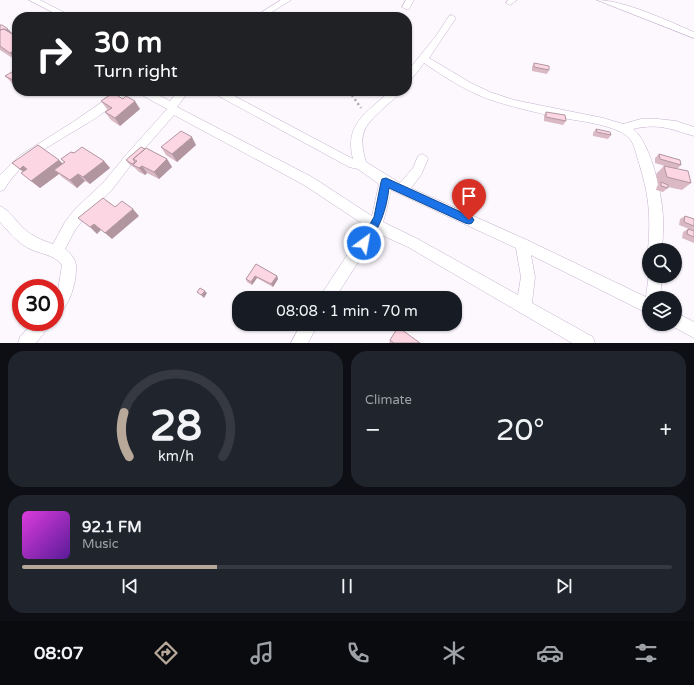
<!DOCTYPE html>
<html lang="en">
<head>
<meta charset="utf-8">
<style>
	body { margin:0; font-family:"Varela Round",sans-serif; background:#20242c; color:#f1f3f6; height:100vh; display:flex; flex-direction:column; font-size:15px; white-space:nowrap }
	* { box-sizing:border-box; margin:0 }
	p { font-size:13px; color:#9ea1a6 }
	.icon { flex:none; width:22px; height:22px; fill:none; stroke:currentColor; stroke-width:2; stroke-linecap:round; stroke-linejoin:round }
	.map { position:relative; height:343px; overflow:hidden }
	.details { display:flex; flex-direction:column; gap:8px; padding:8px; background:#0d0f14; flex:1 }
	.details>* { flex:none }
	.banner { position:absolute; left:12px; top:12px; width:400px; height:84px; border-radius:16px; box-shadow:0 1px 3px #0004; background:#202124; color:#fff; overflow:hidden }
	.buttons { position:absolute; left:642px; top:243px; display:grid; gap:8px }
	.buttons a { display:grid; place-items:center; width:40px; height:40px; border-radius:50%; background:#171b24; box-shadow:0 1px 3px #0004; font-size:20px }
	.speed { position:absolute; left:12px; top:279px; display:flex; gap:8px; font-size:20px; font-weight:700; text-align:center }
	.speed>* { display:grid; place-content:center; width:52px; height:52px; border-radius:50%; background:#171b24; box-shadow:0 1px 3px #0004; line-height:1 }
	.speed .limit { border:6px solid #d22; background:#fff; color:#111 }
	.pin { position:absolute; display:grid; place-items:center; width:34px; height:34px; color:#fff; margin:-41px -17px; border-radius:50% 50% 50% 0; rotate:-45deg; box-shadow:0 0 4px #0007 }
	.pin .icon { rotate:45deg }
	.me { position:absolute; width:44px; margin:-22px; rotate:32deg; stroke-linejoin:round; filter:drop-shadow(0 0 3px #0008) }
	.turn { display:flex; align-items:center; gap:14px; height:84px; padding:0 16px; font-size:18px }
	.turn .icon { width:52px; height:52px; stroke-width:2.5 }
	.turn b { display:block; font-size:28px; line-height:34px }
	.big { font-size:30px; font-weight:600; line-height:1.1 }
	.details .widget { flex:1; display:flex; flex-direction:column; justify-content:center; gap:6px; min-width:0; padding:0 14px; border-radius:16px; background:#20242c }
	.details .dial { align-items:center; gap:0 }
	.dial svg { height:104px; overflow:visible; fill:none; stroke:#363941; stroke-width:7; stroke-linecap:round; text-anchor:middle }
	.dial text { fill:#f1f3f6; stroke:none }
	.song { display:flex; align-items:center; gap:12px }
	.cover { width:48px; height:48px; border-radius:6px; background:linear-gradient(135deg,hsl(300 70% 55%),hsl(270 70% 35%)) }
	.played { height:4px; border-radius:2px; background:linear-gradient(90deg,#b8a899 30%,#363941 30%) }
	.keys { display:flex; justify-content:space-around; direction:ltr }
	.heat { display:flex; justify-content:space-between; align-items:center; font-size:22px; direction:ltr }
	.details .tiles { flex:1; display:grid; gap:8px; grid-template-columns:1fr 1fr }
	.widget:last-child { grid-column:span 2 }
	.trip { position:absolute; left:232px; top:291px; width:230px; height:40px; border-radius:16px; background:#171b24; box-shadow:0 1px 3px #0004; font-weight:600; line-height:40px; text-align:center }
	.dock { display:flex; height:64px; justify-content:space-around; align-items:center; background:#090b0e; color:#9ea1a6 }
	.dock .icon { width:28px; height:28px }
	.dock .selected { color:#b8a899 }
	.dock b { font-size:18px; color:#f1f3f6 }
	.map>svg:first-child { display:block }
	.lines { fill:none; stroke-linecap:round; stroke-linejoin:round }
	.minor-casing { stroke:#c6b2d0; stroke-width:1 }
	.path { stroke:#aba5ad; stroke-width:2.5; stroke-dasharray:2 3; stroke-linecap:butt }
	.minor { fill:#fff; fill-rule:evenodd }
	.wall { fill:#dab8c4 }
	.shaded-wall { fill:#b196a0 }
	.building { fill:#fdd6e4; stroke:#b196a0 }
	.route { fill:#1a73e8; stroke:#114b97 }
</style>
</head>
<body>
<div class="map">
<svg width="694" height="343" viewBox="0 0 694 343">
	<rect width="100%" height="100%" fill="#fcf8fe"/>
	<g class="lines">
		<defs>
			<path id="minor" d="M29,0H40L73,17H62Z
				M281,0H291L264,17H254Z
				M406,0H414L409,9H406L402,7Z
				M508,0H517L510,5L506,3Z
				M597,0C624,0 668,21 694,32V38Z
				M452,15L456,18L429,58L471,83L490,92L514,100L603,118L623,124L641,119H658L676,121L694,127V136C670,129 659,123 633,129C649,141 660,186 662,206C664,221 663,236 662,250H649V252L648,250C651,215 649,194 638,160C636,153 634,143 629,138C614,123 573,121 553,116C533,112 513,107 494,101C469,93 446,78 424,63L410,81L407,82V72L436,36L449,16Z
				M118,91H128C122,100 111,106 103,113C69,137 25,153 4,190L0,191V175L19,156L73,122Z
				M137,91H150L170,101L178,91H189L177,107L312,177L372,216L379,184L358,169L349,167L213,93L212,91H225L353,159C344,123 367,113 390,91H401C398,96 393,100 388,104C365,125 357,131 366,162L400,183L413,168L418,156L422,154L426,156L428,159L421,175L411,188L527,240L646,297L649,273V276H662L660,298H649V314L531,255L535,277L532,303L593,337L595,343H572L408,247L377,233L335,298H319L366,226L304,185L174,115L134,161L111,191L85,217L75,230L65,249C70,253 75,258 76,265C77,280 70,309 55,316V295L58,290L62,265C54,254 39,254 28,248C17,242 8,231 0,222V206C9,210 16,221 23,228C32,236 41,240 53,244L65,222L75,209L103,183L126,155L167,109L138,93ZM391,190L516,248L521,277L518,295L418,239L383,222L387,208Z
				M675,312L694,322V338L670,325L669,324H675Z
				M34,322H52L49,327L36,343H18L20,337Z
				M301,324H318L308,343H291Z"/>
		</defs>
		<!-- minor casing -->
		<use href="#minor" class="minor-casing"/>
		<!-- path -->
		<path class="path" d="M349,91L361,108"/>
		<!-- minor -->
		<use href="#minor" class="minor"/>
	</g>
	<!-- wall -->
	<path class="wall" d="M0,25L17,37V61L0,50Z
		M534,63L549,70L547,74L532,71V67Z
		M17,69V86L13,84L5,76Z
		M101,101L140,109L120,126L111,120L105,112L108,110L107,109Z
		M546,112L566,121L563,125L544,121V116Z
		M596,129L611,135L608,139L593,136V133Z
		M196,145L177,162L166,155L161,147Z
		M145,149L167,159L172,167L159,179L147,173L145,175L139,172L135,168L129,164L126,160Z
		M74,153L104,161L110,168L90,184L85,181L77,188L62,177L59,174L40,188L21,173L23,172L12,163L59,160L62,163L64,162L61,159Z
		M659,154L681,165L677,169L691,183L682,190L668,187V188L663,192L656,190L657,186L658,185L656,174L664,166L675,169L655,163V158Z
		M685,216L694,219V231L679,225L680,219Z
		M688,229L694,231V243L682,238L683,232Z
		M256,264L277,276L278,279L273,287L257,278L252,285L247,282L246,279Z
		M390,340L420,343H389Z"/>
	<!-- shaded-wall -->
	<path class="shaded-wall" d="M8,29L12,33L5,36L1,32Z
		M17,49V61L10,53Z
		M135,101L140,109L120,126L115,118Z
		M192,137L196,145L177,162L172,154Z
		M167,159L172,167L159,179L154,172Z
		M59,160L67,168L54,170L59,174L40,188L31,181Z
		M104,161L110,168L90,184L83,177Z
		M23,166L32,174L29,176L20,169Z
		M142,166L147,173L145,175L139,168Z
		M78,174L85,181L77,188L70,180Z
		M133,209L139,216L112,239L105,233Z
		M94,224L101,230L97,234L90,227Z
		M255,276L257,278L252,285L251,282Z
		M277,276L278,279L273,287L271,284Z
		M205,291L207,293L204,298L201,295Z"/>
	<!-- building -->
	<path class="building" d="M259,14L265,17H254Z
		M0,25H2L8,29L6,30L4,29L0,30Z
		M4,29L17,37V49L10,53L0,46V30Z
		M534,63L549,66V70L534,67Z
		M17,69V82L5,76Z
		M113,93L123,99L126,96L135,101L115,118L105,112L112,108L101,101Z
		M546,112L565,115L566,121L546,117Z
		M596,129L610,132L611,135L597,132Z
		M181,131L192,137L172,154L161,147Z
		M38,145L59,160L31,181L21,173L27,169L23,166L20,169L12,163Z
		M82,147L104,161L83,177L78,174L70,180L54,170L65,162L61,159L71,152L74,153Z
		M141,147L145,149L133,159L135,162L132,164L126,160Z
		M146,148L167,159L154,172L142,166L139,168L133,165L137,161L133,159Z
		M659,154L680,160L681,165L660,159Z
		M664,166L688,171L691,183L667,177Z
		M661,182L668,185V188L661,186Z
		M103,198L115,207L122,201L133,209L105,233L94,224L90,227L78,218Z
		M685,216L694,219V226L684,222Z
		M688,229L694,231V237L687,234Z
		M256,264L277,276L271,284L255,276L251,282L246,279Z
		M200,288L205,291L201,295L197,292Z
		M398,327L420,343H394L390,340Z"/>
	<!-- route -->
	<path class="route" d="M386,178L472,217L474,220L472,223L469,224L465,223L389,188C386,213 380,224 368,246L364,248L360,246L359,243L374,217L381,182L382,179Z"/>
</svg>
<div class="buttons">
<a><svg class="icon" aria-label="search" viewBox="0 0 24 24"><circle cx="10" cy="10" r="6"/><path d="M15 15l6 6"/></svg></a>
<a><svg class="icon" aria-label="layers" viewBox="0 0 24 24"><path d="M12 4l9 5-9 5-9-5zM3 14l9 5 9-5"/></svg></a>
</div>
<div class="speed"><div class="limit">30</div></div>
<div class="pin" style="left:469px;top:220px;background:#d93025"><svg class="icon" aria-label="arrive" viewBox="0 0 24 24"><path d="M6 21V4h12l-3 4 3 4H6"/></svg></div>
<svg class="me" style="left:364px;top:243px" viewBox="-20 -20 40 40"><circle r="17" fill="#1a73e8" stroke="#fff" stroke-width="3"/><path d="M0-11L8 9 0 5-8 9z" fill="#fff"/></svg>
<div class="trip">08:08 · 1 min · 70 m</div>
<div class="banner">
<div class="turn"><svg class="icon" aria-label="right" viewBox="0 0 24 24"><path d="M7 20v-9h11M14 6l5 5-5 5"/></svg><div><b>30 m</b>Turn right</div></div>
</div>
</div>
<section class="details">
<div class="tiles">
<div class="widget dial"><svg viewBox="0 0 100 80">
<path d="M14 69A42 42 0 1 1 86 69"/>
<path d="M14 69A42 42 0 0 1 10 35" stroke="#b8a899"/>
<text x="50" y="56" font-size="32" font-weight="700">28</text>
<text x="50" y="72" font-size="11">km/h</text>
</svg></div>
<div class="widget"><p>Climate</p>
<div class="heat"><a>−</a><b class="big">20°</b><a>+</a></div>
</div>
<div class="widget">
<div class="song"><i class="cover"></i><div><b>92.1 FM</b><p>Music</p></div></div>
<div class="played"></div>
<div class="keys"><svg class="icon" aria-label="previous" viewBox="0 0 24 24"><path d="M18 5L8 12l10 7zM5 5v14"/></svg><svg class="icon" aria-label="pause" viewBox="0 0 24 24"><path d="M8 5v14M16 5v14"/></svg><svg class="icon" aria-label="next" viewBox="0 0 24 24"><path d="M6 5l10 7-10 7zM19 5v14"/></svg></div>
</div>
</div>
</section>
<nav class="dock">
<b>08:07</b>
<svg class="icon selected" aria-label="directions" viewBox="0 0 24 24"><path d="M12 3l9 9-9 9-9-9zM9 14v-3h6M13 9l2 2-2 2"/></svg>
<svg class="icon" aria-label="music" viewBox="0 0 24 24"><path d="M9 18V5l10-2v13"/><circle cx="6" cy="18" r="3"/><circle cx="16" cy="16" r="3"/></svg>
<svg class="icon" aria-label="phone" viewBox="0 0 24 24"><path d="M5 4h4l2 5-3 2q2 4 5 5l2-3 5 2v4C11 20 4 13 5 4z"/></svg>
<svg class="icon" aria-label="climate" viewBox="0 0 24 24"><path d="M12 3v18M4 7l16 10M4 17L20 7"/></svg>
<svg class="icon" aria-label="car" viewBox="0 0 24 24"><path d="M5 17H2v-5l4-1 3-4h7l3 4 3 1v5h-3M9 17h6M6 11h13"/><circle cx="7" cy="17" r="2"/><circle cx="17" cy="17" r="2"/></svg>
<svg class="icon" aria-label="filters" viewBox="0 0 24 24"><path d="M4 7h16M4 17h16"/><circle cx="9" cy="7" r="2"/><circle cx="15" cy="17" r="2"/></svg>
</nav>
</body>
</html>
